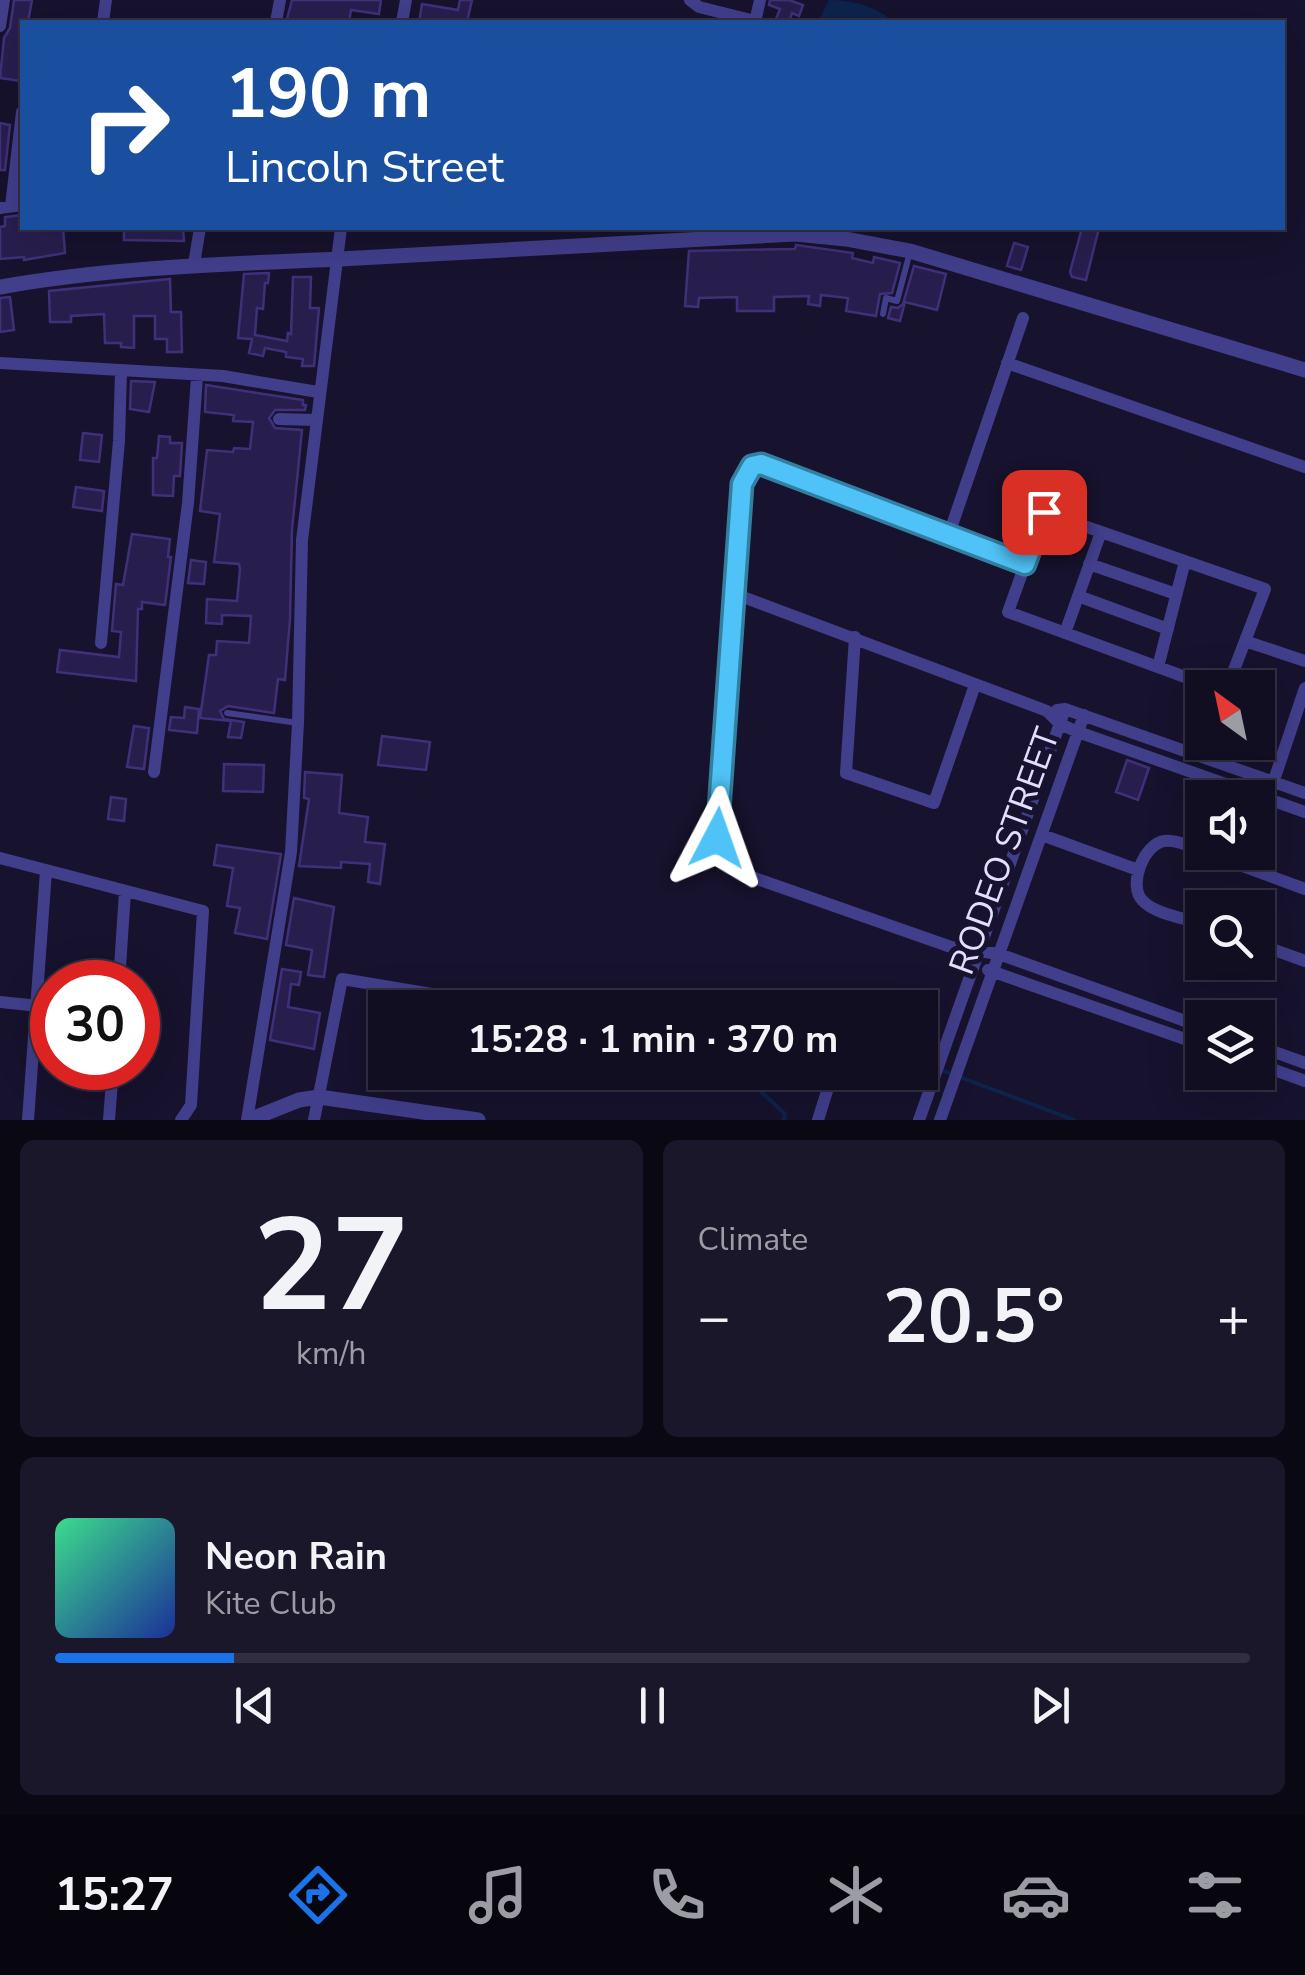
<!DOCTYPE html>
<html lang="en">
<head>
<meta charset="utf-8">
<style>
	body { margin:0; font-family:"Nunito Sans",sans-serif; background:#1a172a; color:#f1f3f6; height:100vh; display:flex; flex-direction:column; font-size:38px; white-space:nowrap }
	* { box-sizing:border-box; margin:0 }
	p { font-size:32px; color:#9c9ca5 }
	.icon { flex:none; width:55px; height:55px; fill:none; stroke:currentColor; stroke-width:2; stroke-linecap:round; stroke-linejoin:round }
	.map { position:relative; height:1120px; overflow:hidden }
	.side { display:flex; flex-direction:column; gap:20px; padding:20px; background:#090813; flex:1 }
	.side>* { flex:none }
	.top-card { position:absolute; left:20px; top:20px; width:1265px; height:210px; border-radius:0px; box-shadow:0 10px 40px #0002,0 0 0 2px #302e40; background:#1a4fa0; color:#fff; overflow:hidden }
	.needle { width:65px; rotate:327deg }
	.tools { position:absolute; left:1185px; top:670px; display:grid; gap:20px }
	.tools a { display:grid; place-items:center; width:90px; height:90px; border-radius:0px; background:#110e22; box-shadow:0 10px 40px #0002,0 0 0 2px #302e40; font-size:50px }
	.speed { position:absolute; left:30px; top:960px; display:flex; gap:20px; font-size:50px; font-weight:700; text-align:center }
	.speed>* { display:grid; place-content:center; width:130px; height:130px; border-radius:50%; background:#110e22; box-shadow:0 10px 40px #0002,0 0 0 2px #302e40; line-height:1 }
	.speed .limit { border:15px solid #d22; background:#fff; color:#111 }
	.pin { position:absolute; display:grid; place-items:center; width:85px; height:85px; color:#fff; margin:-42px; border-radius:20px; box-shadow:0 5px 15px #0006 }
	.me { position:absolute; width:110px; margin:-55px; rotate:4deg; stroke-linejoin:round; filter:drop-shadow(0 0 8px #0008) }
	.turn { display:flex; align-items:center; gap:35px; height:210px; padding:0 40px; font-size:45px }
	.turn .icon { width:130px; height:130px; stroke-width:2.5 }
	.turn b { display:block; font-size:70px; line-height:85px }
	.big { font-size:75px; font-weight:700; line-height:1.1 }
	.side .widget { flex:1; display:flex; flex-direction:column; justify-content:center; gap:15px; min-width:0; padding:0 35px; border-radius:15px; background:#1a172a }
	.side .dial { align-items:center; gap:0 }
	.dial b { font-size:130px; line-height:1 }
	.song { display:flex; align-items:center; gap:30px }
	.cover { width:120px; height:120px; border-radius:15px; background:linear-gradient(135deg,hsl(150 70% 55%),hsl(230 70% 35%)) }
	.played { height:10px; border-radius:5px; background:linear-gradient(90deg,#1a73e8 15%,#302e40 15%) }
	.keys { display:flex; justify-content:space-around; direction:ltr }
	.heat { display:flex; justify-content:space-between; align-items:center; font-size:55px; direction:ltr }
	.side .tiles { flex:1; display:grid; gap:20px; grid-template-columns:1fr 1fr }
	.widget:last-child { grid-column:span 2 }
	.trip { position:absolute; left:368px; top:990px; width:570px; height:100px; border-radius:0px; background:#110e22; box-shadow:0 10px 40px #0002,0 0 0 2px #302e40; font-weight:700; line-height:100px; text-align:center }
	.dock { display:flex; height:160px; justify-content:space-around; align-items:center; background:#07060e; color:#9c9ca5 }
	.dock .icon { width:70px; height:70px }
	.dock .selected { color:#1a73e8 }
	.dock b { font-size:45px; color:#f1f3f6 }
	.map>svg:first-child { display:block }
	.water { fill:#0c234c }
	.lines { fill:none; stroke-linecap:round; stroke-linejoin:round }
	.stream { stroke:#0c234c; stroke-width:4 }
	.building { fill:#281e4e; stroke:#403079; stroke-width:2.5 }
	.service { stroke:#413e8b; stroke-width:6 }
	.minor { stroke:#413e8b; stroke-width:12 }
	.tertiary { stroke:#413e8b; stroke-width:15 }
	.route-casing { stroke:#337fa1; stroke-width:25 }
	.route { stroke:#4fc3f7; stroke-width:18 }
	.labels { text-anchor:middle; stroke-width:10; stroke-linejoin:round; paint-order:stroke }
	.street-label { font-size:35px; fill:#e2deff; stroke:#17122d }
</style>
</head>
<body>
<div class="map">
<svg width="1305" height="1120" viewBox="0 0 1305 1120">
	<rect width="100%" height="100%" fill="#17122d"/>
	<!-- water -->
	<path class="water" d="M829,0C851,0 877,6 893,22H818Z"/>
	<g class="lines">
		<!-- stream -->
		<path class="stream" d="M809,1008H817
			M920,1062L1074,1120
			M740,1072L785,1114L784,1120"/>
	</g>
	<!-- building -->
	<path class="building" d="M14,0H32L28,22H22L21,81L0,78L4,38L10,28Z
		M292,0H381L379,14L351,10L349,22L287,19Z
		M460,0H472L467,22H419L422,4L458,10Z
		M770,0H789L803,5L799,16L792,13L789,22H785L776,19L780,9L769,5Z
		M0,123L10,125L5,170H0Z
		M22,215V228H63L65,253L24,260V257L0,259V227L5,226V217Z
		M124,228H183L184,241L124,240Z
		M1082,228H1099L1086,280L1072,277L1070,272Z
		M1014,243L1028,247L1021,270L1007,266Z
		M796,245L853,253L852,258L873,263L874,257L900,263L892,293L880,294L876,316L846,311L848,298L821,295L820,306L808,304L809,296L774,297V311H737V297L699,298L698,307L685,306L689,251L795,249Z
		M914,266L946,274L937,310L905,302L900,321L888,318L891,307L898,308L903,304Z
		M269,273L268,283H265L263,309L257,308L255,335L287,341L288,333L291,334L293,277H311L310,308H319L314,366H302L303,359L286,357V352L265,348L263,356L249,353L252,339L238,338L244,274Z
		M170,279L171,312H181L182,352H167V339H155V316H134V348L121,347V343H105L104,314L71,316V322H50L49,291Z
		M10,297L14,330L0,332V298Z
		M131,381L155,382L149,412L130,409Z
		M206,385L303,400V405H306L305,410H275L269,418L275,428L302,430L292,530L290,619L285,680L278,679L274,713L228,706L220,711L224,719L244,722L241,738L228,737L231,721L200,718L209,655H216L217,641L249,643L251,616L222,615V624L206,623L207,599L237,601L240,569L239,564L214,562L220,514L200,511L207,450L233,452L234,448L250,449L253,422L233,421L234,415L205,412Z
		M83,433L102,435L99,462L80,460Z
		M159,436L170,437V443H182L180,476H174L173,496L153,495V458H157Z
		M76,487L104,491L102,511L73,507Z
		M132,534L170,539L168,557H171L165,605L142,602V609H138L136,681L57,672L60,650L119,657L121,632L112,631L116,584L123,585Z
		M191,560L206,562L204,584L188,583Z
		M185,707L199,709L197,733L169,730L171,717L184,718Z
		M134,726L149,728L144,769L127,767Z
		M382,736L430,742L426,770L378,765Z
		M1127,760L1149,768L1138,800L1116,792Z
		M224,764L264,765L263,792L223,791Z
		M305,772L342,775L339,813L368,817L365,842L385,844L380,884L368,882L370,864L341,862V868L299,866L309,799L304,798Z
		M111,797L126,799L124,821L108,819Z
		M217,845L281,854L267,939L235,933L240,908L227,906L233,868L214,865Z
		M294,898L334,907L324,977L308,975L312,950L286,945Z
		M282,969L301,972L299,985L291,984L288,1007L320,1013L314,1049L270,1040Z"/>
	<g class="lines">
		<!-- service -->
		<path class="service" d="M883,314L886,298L897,301L910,252
			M227,713L298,723"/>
		<!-- minor -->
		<path class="minor" d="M690,0L699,7L755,21
			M103,22L106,0
			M276,22L280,0
			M402,22L406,0
			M755,22L760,0
			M0,26L4,0
			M11,206L22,112
			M0,208L22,205
			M194,264L200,228
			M0,363L223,376L318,392
			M1007,363L1305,467
			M279,419L316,420
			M949,534L1023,318
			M1025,564L761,463L752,466L742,484L717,851L724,861L746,875L951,947L999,954L1202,1027
			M1089,564L1176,594
			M735,594L1047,711L1060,724L1078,732L1305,812
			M1078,596L1168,629
			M1065,633L1101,532
			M855,637L846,773L934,803L975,685
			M1245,641L1305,661
			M101,643L119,441L121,372
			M1158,667L1185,561
			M1215,688L1008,612L1044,512L1265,589L1227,688
			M1057,710L1065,709L1305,793
			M154,772L188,503L197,377
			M1271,789L1305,688
			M1042,835L1138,870
			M1202,852C1191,847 1176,839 1164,841C1144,844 1127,886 1143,901C1155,914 1185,918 1202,924
			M1205,852L1305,889
			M0,858L203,911L191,1105L181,1120
			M1258,944L1305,961
			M988,970L1202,1045
			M119,982L125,892
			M0,1002L39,1006
			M1258,1046L1305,1063
			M1258,1064L1305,1081
			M28,1120L46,871
			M109,1120L113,1068
			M247,1120L291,852L298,723L302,540L341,228
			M314,1120L342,979L516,1008
			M818,1120L833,1072
			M919,1120L1065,709
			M940,1120L1084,715"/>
		<!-- tertiary -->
		<path class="tertiary" d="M0,287C113,267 226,264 340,259C492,252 643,241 795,234L846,239L910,251L1305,370
			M249,1120L299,1100L319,1097L478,1120"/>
	</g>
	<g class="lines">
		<defs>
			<path id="route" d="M717,838L742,484L752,466L761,464L1025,564L1044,512"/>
		</defs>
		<!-- route casing -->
		<use href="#route" class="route-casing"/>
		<!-- route -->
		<use href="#route" class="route"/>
	</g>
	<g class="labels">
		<!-- street labels -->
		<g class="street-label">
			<text transform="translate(1004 851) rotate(-70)" y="12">RODEO STREET</text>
		</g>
	</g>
</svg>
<div class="tools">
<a><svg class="needle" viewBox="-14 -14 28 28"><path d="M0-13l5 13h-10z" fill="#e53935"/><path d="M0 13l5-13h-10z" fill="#9c9ca5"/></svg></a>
<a><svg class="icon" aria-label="sound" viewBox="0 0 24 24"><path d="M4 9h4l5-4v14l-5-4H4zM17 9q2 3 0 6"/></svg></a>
<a><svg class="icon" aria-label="search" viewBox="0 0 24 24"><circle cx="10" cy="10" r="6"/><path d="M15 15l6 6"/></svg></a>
<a><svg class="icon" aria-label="layers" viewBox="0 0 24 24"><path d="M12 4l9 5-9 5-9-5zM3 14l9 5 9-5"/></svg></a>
</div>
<div class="speed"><div class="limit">30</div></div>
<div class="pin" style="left:1044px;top:512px;background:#d93025"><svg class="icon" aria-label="arrive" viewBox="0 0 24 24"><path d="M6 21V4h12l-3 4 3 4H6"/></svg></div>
<svg class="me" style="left:717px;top:838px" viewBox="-20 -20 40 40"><path d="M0-17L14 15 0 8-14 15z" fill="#4fc3f7" stroke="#fff" stroke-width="4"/></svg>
<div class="trip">15:28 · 1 min · 370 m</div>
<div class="top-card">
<div class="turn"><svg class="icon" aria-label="right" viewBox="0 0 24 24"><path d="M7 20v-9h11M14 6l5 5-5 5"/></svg><div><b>190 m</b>Lincoln Street</div></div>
</div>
</div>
<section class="side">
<div class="tiles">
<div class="widget dial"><b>27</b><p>km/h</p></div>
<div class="widget"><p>Climate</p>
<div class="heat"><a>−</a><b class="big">20.5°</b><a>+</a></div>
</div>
<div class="widget">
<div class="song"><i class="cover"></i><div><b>Neon Rain</b><p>Kite Club</p></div></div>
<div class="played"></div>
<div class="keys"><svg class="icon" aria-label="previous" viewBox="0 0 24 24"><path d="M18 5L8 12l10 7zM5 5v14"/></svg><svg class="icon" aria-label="pause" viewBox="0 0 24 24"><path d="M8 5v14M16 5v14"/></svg><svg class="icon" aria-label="next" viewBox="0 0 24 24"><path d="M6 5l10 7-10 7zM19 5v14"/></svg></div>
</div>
</div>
</section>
<nav class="dock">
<b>15:27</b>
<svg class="icon selected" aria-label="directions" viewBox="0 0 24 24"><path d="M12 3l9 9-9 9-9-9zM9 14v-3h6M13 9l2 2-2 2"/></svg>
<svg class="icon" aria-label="music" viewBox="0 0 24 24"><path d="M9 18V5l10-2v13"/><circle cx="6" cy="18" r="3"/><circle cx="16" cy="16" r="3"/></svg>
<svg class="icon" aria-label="phone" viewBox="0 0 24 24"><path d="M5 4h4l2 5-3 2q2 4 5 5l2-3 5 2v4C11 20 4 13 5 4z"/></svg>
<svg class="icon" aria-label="climate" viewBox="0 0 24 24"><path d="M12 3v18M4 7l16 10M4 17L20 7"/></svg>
<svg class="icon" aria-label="car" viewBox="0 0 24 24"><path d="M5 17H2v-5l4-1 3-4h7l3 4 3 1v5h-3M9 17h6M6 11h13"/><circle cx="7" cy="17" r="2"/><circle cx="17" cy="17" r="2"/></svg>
<svg class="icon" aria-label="filters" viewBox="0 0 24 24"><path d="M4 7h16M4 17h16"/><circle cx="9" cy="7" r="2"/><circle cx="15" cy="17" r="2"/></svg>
</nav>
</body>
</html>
